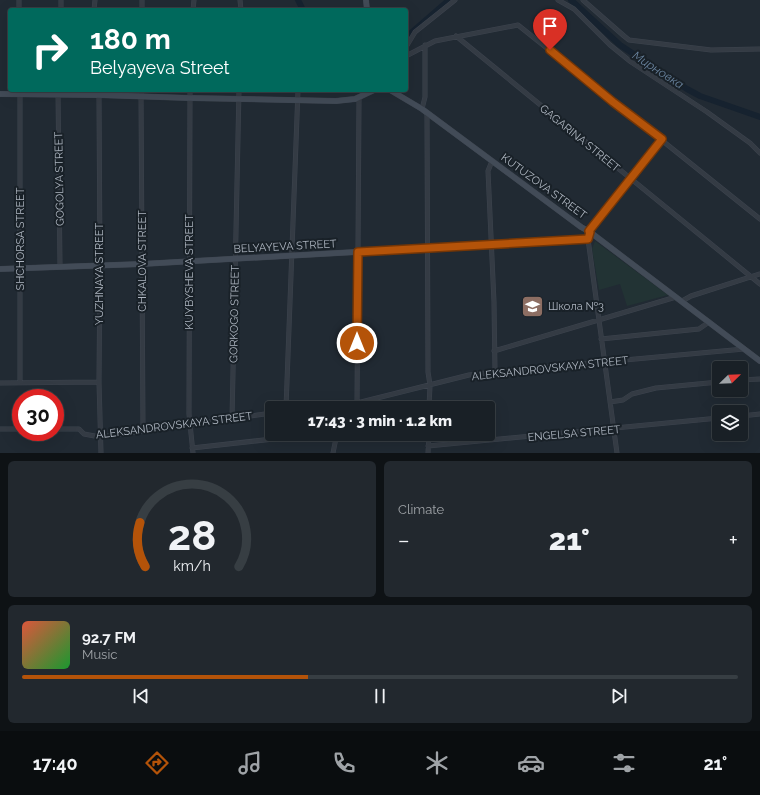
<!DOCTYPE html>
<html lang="en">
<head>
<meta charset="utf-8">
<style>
	body { margin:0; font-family:Raleway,sans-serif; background:#22282e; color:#f1f3f6; height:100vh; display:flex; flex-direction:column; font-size:15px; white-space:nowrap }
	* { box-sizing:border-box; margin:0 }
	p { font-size:13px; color:#9fa3a7 }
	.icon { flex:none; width:22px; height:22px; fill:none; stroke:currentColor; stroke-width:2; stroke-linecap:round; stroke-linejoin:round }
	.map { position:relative; height:453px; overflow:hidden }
	.side { display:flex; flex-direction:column; gap:8px; padding:8px; background:#0e1215; flex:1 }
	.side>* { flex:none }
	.guide { position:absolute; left:8px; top:8px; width:400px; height:84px; border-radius:4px; box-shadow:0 4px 16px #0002,0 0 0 1px #373e43; background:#00695c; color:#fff; overflow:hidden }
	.needle { width:26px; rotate:67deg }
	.controls { position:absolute; left:712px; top:361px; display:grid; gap:8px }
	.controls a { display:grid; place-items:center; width:36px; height:36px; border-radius:4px; background:#192026; box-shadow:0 4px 16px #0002,0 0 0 1px #373e43; font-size:20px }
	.speed { position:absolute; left:12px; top:389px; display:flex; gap:8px; font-size:20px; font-weight:700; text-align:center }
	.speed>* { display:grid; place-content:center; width:52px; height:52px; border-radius:50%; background:#192026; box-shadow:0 4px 16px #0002,0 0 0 1px #373e43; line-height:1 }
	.speed .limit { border:6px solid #d22; background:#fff; color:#111 }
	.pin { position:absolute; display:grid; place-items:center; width:34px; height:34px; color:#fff; margin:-41px -17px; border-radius:50% 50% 50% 0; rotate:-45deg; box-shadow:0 0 4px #0007 }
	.pin .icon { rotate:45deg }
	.me { position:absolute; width:44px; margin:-22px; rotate:0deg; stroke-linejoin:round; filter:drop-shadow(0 0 3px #0008) }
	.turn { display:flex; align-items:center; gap:14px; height:84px; padding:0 16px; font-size:18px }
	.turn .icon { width:52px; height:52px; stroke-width:2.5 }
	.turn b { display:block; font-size:28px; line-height:34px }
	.big { font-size:30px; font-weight:800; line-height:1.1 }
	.side .widget { flex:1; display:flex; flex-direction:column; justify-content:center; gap:6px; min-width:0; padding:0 14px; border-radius:6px; background:#22282e }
	.side .dial { align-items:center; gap:0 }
	.dial svg { height:104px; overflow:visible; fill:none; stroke:#373e43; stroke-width:7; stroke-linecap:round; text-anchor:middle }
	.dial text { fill:#f1f3f6; stroke:none }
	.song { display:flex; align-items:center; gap:12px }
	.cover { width:48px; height:48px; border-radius:6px; background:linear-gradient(135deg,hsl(10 70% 55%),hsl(130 70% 35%)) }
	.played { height:4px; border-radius:2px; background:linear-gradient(90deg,#b45309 40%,#373e43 40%) }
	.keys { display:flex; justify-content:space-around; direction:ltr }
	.heat { display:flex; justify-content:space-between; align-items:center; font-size:22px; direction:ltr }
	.side .tiles { flex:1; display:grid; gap:8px; grid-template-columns:1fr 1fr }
	.widget:last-child { grid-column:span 2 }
	.trip { position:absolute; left:265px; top:401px; width:230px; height:40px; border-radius:4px; background:#192026; box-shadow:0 4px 16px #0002,0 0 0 1px #373e43; font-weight:800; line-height:40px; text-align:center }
	.tabs { display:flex; height:64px; justify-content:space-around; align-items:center; background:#0a0d0f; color:#9fa3a7 }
	.tabs .icon { width:28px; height:28px }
	.tabs .on { color:#b45309 }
	.tabs b { font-size:18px; color:#f1f3f6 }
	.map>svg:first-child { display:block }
	.green { fill:#223334 }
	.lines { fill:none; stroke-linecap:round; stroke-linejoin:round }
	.river { stroke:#16222f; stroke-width:6 }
	.minor-casing { stroke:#3d444e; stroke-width:5 }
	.secondary-casing { stroke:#3d444e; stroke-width:6 }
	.minor { stroke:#343b44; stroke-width:4 }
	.secondary { stroke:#424b57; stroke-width:5.5 }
	.route-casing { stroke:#753606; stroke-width:10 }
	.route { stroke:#b45309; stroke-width:7 }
	.labels { text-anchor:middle; stroke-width:4; stroke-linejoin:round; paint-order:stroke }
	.street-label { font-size:11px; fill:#aeb6c1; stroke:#192128 }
	.poi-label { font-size:11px; fill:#aeb6c1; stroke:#192128; text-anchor:start }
	.water-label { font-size:12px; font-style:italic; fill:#69839e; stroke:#192128 }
</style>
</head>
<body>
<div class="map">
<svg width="760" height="453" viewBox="0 0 760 453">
	<rect width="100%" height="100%" fill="#212a33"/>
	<!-- green -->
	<path class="green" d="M595,241L668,295L627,306L620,284L599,290L592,249Z"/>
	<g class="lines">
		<!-- river -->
		<path class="river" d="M298,0L303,10
			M571,0L620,45L687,89L700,96L760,117
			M406,39L411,33L449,0"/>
		<defs>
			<path id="minor" d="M240,0L241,10
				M558,0L574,9L610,45L631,62L707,112L750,143L760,153
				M583,0L624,36L629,40L711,50L760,49
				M19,10V0
				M61,10V0
				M94,10L95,0
				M142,10V0
				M193,10L194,0
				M456,36L760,284
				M406,47L415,32L455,0
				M406,56L435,41L518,25L760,219
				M58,90L60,267
				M141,90L143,431
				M190,90L189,414L193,453
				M20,95V383
				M99,95L100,265L99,382L101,453
				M422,109L425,97V45
				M427,113L428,372L430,385L429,408
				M492,161L488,171L494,302L495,372
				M589,231L662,139
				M588,239L617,453
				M682,301L691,296L760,274
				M601,339L699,329L709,322
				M494,351L676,297
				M741,380L760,379
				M0,383L99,382
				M610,402L623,400L632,394L656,388L719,382
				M286,408L298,90
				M310,408L357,403L469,375L495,372L744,349
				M357,408L359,98
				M741,416L760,414
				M232,419L239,90
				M0,429H21
				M55,429H79L84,434L100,437L272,413
				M428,446L719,418
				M192,448L291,437H327L336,438L370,434
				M333,453L336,438
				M428,453L429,434"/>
			<path id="secondary" d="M366,0L367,10
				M390,90L422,109L581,227L590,232L760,361
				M0,94L99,95L189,98L336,101L355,99L374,90
				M0,269L142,264L588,239L590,232"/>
		</defs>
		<!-- minor casing -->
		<use href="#minor" class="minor-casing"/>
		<!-- secondary casing -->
		<use href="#secondary" class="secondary-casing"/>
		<!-- minor -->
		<use href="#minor" class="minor"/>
		<!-- secondary -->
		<use href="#secondary" class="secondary"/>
	</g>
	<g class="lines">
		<defs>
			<path id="route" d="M357,343L358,252L588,239L590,232L589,231L662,139L613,102L550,50"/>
		</defs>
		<!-- route casing -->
		<use href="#route" class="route-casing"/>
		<!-- route -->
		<use href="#route" class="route"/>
	</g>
	<!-- icons -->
	<defs>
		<symbol id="school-square" viewBox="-11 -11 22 22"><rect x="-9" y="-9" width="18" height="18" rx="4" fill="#8d6e63" stroke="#192128"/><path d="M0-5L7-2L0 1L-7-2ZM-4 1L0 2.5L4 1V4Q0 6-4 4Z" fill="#fff"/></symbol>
	</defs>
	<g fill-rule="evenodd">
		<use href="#school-square" x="520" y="294" width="25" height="25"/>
	</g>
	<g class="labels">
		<!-- street labels -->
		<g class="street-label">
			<text transform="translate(580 138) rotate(39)" y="4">GAGARINA STREET</text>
			<text transform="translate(59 179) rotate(-91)" y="4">GOGOLYA STREET</text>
			<text transform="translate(544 186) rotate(36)" y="4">KUTUZOVA STREET</text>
			<text transform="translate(20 239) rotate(-90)" y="4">SHCHORSA STREET</text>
			<text transform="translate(285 246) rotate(-3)" y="4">BELYAYEVA STREET</text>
			<text transform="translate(142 261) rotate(-90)" y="4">CHKALOVA STREET</text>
			<text transform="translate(189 272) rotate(-90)" y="4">KUYBYSHEVA STREET</text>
			<text transform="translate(99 274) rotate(-90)" y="4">YUZHNAYA STREET</text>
			<text transform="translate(234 314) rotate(-89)" y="4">GORKOGO STREET</text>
			<text transform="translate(550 368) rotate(-6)" y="4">ALEKSANDROVSKAYA STREET</text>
			<text transform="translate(174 425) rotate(-7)" y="4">ALEKSANDROVSKAYA STREET</text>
			<text transform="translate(574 433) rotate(-5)" y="4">ENGELSA STREET</text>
		</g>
		<!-- poi labels -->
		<g class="poi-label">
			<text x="548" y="310">Школа №3</text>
		</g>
		<!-- water labels -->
		<g class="water-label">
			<text transform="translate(658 70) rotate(33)" y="4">Мирновка</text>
		</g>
	</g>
</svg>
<div class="controls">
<a><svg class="needle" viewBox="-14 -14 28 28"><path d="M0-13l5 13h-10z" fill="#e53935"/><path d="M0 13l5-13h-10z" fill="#9fa3a7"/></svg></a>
<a><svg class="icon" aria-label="layers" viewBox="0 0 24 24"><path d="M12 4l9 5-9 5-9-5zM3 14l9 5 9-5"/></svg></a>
</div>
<div class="speed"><div class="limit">30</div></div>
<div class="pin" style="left:550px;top:50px;background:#d93025"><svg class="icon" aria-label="arrive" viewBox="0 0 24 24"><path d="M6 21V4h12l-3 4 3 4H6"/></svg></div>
<svg class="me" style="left:357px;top:343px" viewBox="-20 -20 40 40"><circle r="17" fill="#b45309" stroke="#fff" stroke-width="3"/><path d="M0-11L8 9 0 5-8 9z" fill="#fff"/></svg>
<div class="trip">17:43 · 3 min · 1.2 km</div>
<div class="guide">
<div class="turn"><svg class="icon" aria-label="right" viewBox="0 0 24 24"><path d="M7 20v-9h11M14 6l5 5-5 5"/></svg><div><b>180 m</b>Belyayeva Street</div></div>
</div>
</div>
<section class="side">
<div class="tiles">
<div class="widget dial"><svg viewBox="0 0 100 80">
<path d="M14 69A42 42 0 1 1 86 69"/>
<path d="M14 69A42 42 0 0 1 10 35" stroke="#b45309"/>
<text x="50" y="56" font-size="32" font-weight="700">28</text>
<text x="50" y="72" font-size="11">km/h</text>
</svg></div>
<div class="widget"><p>Climate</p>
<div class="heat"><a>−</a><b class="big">21°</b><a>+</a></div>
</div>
<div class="widget">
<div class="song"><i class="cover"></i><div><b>92.7 FM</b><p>Music</p></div></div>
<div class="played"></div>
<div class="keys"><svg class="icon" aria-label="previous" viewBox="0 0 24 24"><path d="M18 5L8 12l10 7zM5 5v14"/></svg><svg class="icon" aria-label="pause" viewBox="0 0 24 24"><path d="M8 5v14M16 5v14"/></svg><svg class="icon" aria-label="next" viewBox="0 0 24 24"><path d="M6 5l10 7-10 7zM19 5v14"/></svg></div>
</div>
</div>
</section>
<nav class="tabs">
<b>17:40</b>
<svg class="icon on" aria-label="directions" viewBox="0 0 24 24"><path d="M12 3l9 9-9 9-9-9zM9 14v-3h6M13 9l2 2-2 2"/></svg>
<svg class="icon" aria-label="music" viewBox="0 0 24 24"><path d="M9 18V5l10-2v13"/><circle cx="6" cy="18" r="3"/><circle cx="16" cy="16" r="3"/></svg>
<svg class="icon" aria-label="phone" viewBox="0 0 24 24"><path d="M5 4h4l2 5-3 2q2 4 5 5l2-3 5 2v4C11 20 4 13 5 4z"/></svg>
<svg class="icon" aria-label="climate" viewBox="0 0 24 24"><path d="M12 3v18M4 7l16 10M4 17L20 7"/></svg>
<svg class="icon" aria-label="car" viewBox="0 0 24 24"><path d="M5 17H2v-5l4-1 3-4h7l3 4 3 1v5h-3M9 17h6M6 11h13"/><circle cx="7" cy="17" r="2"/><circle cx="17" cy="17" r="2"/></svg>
<svg class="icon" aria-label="filters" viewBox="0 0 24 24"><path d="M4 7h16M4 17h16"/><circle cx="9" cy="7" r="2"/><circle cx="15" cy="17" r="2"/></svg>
<b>21°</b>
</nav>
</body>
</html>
